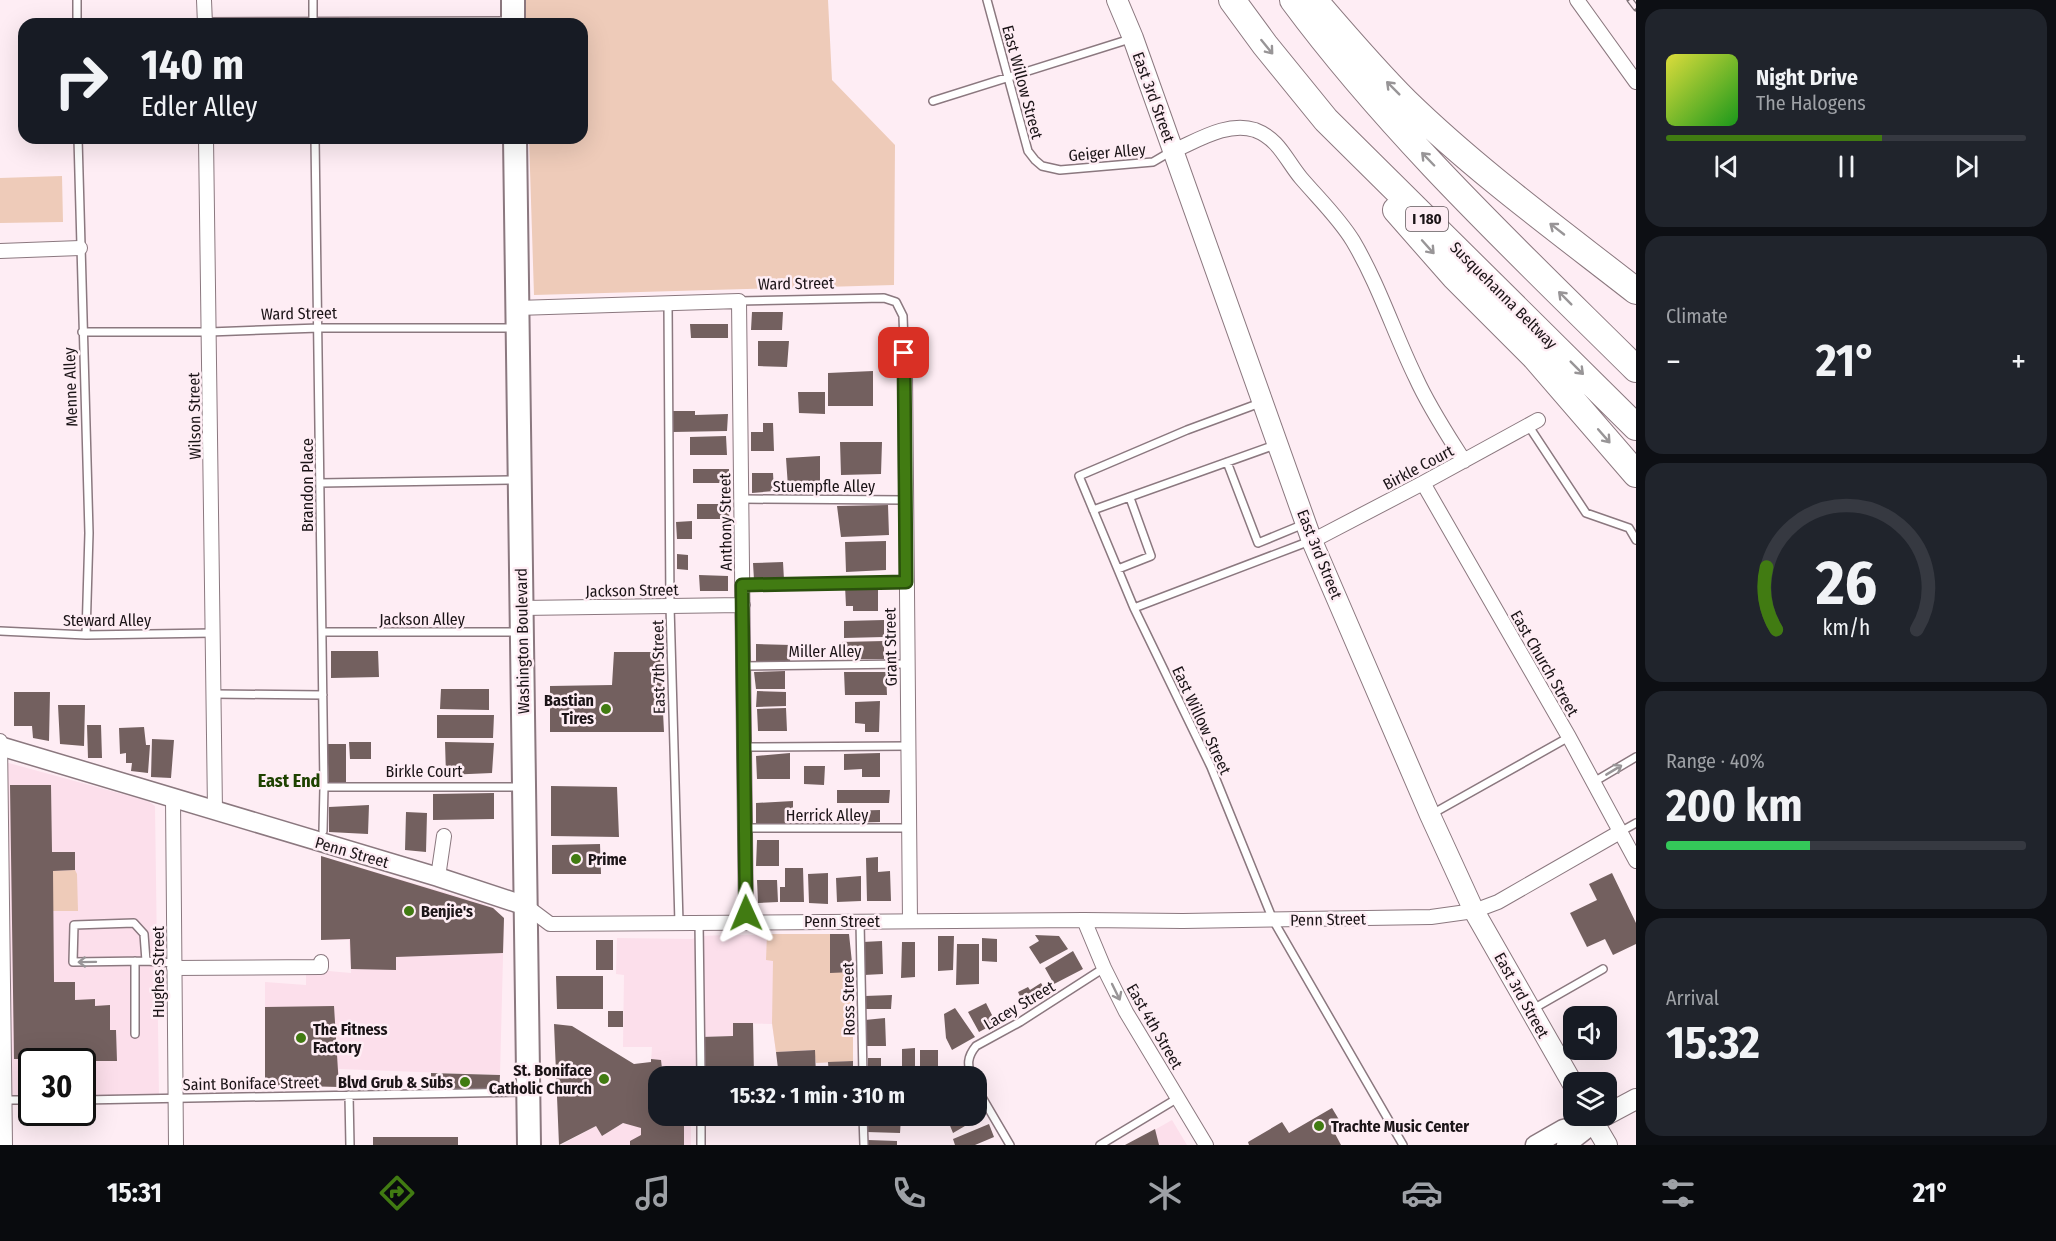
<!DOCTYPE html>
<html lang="en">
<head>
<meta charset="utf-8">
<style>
	body { margin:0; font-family:"Fira Sans Condensed",sans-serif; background:#20242c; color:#f1f3f6; height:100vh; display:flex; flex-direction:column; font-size:22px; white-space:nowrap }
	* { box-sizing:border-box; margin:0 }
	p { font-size:20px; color:#9ea1a6 }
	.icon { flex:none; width:33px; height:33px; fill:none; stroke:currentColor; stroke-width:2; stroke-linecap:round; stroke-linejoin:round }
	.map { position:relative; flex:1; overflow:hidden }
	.drawer { display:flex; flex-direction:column; gap:9px; padding:9px; background:#0d0f14; width:420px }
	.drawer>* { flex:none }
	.guide { position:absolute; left:18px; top:18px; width:570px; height:126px; border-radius:18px; box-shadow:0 6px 24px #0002; background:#171b24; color:#f1f3f6; overflow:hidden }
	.buttons { position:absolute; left:1563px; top:1006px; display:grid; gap:12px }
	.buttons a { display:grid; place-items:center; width:54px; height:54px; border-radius:12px; background:#171b24; box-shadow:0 6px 24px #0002; font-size:30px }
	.speed { position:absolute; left:18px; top:1048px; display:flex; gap:12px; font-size:30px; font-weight:700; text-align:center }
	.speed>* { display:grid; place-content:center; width:78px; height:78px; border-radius:50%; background:#171b24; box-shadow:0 6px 24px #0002; line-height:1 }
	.speed .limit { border:3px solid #111; border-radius:9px; background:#fff; color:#111 }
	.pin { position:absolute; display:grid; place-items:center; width:51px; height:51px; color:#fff; margin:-26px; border-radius:12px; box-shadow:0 3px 9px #0006 }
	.me { position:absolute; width:66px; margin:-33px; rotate:359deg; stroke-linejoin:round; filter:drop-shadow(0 0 4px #0008) }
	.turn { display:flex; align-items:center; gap:21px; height:126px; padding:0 24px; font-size:27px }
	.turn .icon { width:78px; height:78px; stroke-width:2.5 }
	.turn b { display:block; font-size:42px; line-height:51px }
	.big { font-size:45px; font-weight:700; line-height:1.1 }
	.drawer .tile { flex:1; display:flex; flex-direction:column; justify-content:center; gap:9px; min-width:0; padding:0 21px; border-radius:18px; background:#20242c }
	.drawer .dial { align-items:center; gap:0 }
	.dial svg { height:156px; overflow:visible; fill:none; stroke:#363941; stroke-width:7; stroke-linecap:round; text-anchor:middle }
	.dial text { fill:#f1f3f6; stroke:none }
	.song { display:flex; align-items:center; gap:18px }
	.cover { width:72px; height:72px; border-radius:9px; background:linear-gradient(135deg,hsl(60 70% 55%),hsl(120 70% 35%)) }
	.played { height:6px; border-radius:3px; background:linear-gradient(90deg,#417b12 60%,#363941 60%) }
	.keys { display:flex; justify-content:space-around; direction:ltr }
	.heat { display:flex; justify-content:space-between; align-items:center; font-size:33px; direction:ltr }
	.charge { height:9px; border-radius:4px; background:linear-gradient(90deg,#34c759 40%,#363941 0) }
	.trip { position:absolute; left:648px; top:1066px; width:339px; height:60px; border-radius:18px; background:#171b24; box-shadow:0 6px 24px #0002; font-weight:700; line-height:60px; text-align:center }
	.tab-bar { display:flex; height:96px; justify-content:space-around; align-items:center; background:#090b0e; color:#9ea1a6 }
	.tab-bar .icon { width:42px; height:42px }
	.tab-bar .current { color:#417b12 }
	.tab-bar b { font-size:27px; color:#f1f3f6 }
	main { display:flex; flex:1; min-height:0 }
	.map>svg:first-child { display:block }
	.built { fill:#fcdfeb }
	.green { fill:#eecbb9 }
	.building { fill:#73605f }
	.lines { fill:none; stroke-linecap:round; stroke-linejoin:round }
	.service-casing { stroke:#8b787f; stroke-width:10 }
	.minor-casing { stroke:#8b787f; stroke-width:16 }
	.tertiary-casing { stroke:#8b787f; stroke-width:21 }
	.secondary-casing { stroke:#8b787f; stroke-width:22 }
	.primary-casing { stroke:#8b787f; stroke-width:26 }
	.motorway-casing { stroke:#8b787f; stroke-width:28 }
	.service { stroke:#fff; stroke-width:7 }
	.minor { stroke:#fff; stroke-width:14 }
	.tertiary { stroke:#fff; stroke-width:18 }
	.secondary { stroke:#fff; stroke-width:20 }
	.primary { stroke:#fff; stroke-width:22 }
	.motorway { stroke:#fff; stroke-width:26 }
	.rail-casing { stroke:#7c7075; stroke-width:7 }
	.rail { stroke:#feedf4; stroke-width:4.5; stroke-dasharray:14; stroke-linecap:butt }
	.oneway { stroke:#989597 }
	.route-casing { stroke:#2a500c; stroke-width:15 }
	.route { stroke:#417b12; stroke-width:10 }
	.poi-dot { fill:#417b12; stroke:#feedf4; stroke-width:2 }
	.labels { text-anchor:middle; stroke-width:5; stroke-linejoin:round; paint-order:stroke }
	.shield { fill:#feedf4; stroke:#5f5559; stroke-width:1.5 }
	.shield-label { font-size:15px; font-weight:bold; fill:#1b1417 }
	.street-label { font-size:16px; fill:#1b1417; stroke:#feedf4 }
	.poi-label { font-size:16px; font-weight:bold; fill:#1b1417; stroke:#feedf4; text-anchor:start }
	.neighbourhood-label { font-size:18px; font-weight:bold; fill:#1e4200; stroke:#feedf4 }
</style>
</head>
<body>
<main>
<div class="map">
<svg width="1636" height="1145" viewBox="0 0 1636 1145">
	<rect width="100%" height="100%" fill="#feedf4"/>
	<!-- built -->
	<path class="built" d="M5,762L148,801L155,806L159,1098L83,1099L82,1062H32L31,1099L5,1100Z
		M321,856L481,903L493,908L504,918L500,1075L339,1069V1087L265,1085V982L306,985V969L351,973L349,940H321Z
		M830,934V972H853V1061L816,1063L814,1050L776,1052L772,1024L733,1023V1036L701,1037V1077H658V1116H691V1145H561L596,1126L602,1136L623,1123L640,1127L651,1062L652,1047H623L624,975L616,974L617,938L692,939L700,936L726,935Z
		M1172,1120L1187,1145H1128Z"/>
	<!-- green -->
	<path class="green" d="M524,0H828L832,80L895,145L894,285L534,295L529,138H582V24H525Z
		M62,176L63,222L0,223V178Z
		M75,870L77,874L78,911H53V871Z
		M767,934H830V972H853V1061L816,1063L814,1050L776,1052L772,1023L773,961L766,960Z"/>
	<!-- building -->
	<path class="building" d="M752,312H783L782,330H751Z
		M690,324H728V338H691Z
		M758,341H789L787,367L758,366Z
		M873,371V406H828V373Z
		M798,392H825V414L799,413Z
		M673,411H695V415L728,414L727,431L673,432Z
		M763,423H773L774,451H751V432H763Z
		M726,436L727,455H690V437Z
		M840,442H882L881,474L841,475Z
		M820,456V487H788L786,458Z
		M693,469H729V483H693Z
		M752,473H773L774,491L752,493Z
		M697,504H730L729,519H697Z
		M888,505L889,535L841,537L837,506Z
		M692,521V539H677L676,522Z
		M886,541V570L846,572L845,542Z
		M677,554L688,555V570L677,569Z
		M783,562L784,580H754L753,563Z
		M699,575L728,576V591H700Z
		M845,586H878V611H853V606H846Z
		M884,620V637L844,638V621Z
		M884,641V659H841V642Z
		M756,644L791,645L790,662L756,661Z
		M331,651H378L379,677L331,678Z
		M614,652H660L664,732H550V686L612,685Z
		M785,671V689H756L754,672Z
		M844,672H886L887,695H845Z
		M441,689H489V710L440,709Z
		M757,691L786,692V706L756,707Z
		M14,692H50L49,741L33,738L32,726H14Z
		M880,701L879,732H865V724L855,723V702Z
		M58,705H85L84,746L60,744Z
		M786,708L787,731H758L757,709Z
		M437,715H494L493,738H437Z
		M87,725H101L102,758H88Z
		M144,727L146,745H150L148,773L131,771L132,763H126V753L120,754L119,728Z
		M152,739L174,740L171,778L151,777Z
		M349,742H371V759H350Z
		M445,742L494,743L492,773L446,775Z
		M327,744H346V783H329Z
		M790,753V779H757L756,756Z
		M880,753V777H862V769L844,770V754Z
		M804,766H825L824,785L804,784Z
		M10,785H51L52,852H75V870L53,871L54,982H75V1000L95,999V1006L110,1005V1030H116L117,1061H96V1069H82V1062H32V1070H26V1059H14Z
		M551,786L617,787L619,837L551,836Z
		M837,790H890L889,803H837Z
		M494,793V819L433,820V794Z
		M793,801V824H756V803Z
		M369,805L368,834L329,832V807Z
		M880,810V822L842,823L843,811Z
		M406,812L427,813L426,852L405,850Z
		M757,840H779V866H756Z
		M600,844L601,874H552V845Z
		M321,856L493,908L504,918L503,953L396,957V970L351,969L350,939L321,940Z
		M878,857V872L890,871L891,901H867L866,858Z
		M785,868H803L804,902H780V887H785Z
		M828,873V904L809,903L808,874Z
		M1612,873L1636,923V944L1613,955L1605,939L1587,947L1570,913L1597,900L1589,884Z
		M861,876V901L837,902L836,878Z
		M757,880H777L778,902L758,903Z
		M830,934H849L853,972L830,973Z
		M1035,935L1059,936L1068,949L1040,964L1029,947L1039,941Z
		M938,936H954L953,970L938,971Z
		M982,938L997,939V962L982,961Z
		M596,940H613V970H596Z
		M882,941L883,974L864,975L863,942Z
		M902,942H915V977L901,978Z
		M957,944H979V984L956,985Z
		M1073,951L1083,969L1054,984L1045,968Z
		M556,976H603V1009H557Z
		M1041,983L1047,993L1025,1007L1018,992L1028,987L1030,990Z
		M892,995L891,1009H865V996Z
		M986,1003L996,1023L979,1032L968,1012Z
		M334,1006L339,1087L265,1085V1007Z
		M955,1008L975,1037L952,1050L946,1038L944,1014Z
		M608,1011H623V1027H608Z
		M885,1018L886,1046H866L865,1020Z
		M733,1023H753L754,1077H701V1037L733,1036Z
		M554,1024L572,1026L634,1064L651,1062V1059L661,1060L663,1077H658V1116H684V1145H630V1141L641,1135V1128L623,1123L602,1136L596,1126L559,1145Z
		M915,1048V1077H902V1049Z
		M815,1050L816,1077H779L776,1052Z
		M920,1050H938V1077H920Z
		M868,1058H881V1077H868Z
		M853,1061V1077H829L828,1062Z
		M431,1073L500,1075L499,1092L431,1090Z
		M976,1106L982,1116L953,1133L946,1116H976Z
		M1332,1108L1341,1123L1332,1128L1341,1145H1249L1248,1142L1282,1122L1289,1133Z
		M867,1118H901L900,1133L867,1132Z
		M989,1124L994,1137L975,1145H955L953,1139Z
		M1155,1129L1159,1145H1125Z
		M373,1137H458V1145H373Z
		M868,1140L897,1141V1145H868Z"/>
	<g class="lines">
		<defs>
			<path id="service" d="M77,0V24
				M313,0V24
				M987,0L1028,151L1035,160L1042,166L1060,170L1153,162L1170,152
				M205,22L511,21
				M933,101L1130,39
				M78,138L89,533L86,635
				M315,138L324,787L323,831
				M739,301L884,298L896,302L903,316L905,372
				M668,304L670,606L679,923
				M82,332H209L319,328H515
				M1260,403L1187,430L1079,476L1134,608L1211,767L1273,920L1403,1145
				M1528,425L1586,513L1629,528L1636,540
				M1227,462L1258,543L1304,524
				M320,483L517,480
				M742,499L906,500
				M1093,510L1275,445
				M1118,569L1151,556L1130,498
				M743,585L906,582
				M1134,608L1310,541
				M0,631L86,635L213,633
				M322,632H519
				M744,666L907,664
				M214,694L323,695
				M745,747L908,746
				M1592,783L1636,757
				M324,787H520
				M1432,814L1569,737
				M745,828H909
				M1620,832L1636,823
				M860,921L863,1077
				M699,922L701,1077
				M135,961V1034
				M146,961L144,934L134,923L74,925L73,962L146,961L174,963
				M1533,1009L1603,969
				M972,1077C967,1065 967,1057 976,1046L1020,1022L1104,968
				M976,1087L1010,1145
				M349,1095L350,1145
				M4,1100H32
				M82,1100L526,1092
				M701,1116V1145
				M863,1116L864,1145
				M1100,1145L1178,1098"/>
			<path id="minor" d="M204,0L205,24
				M1577,0L1636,82
				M206,138L215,811
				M1173,151C1197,141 1227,121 1255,130C1279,139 1286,160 1301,178C1319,199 1339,218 1353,241C1379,285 1394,333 1416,378C1429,407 1447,434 1464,461
				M0,251L80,248
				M517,308L739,301L746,922
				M905,372L910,921
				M1423,483L1569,737L1636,861
				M1312,541L1423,483L1538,420
				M521,608L743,605
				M0,741L5,1145
				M173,799L176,1145
				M438,877L444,836
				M526,906L550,924L1084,920L1183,921L1431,917L1474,911L1498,902L1620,832
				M1084,920L1104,968L1126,1012L1206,1145
				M174,968L321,967V962"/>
			<path id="tertiary" d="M0,746L438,877L526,906
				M1535,1145L1563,1129L1594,1122
				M1566,1145L1593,1124"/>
			<path id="secondary" d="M1117,0L1133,38L1312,541L1430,815L1474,911L1574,1086
				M1606,1115L1636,1099
				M1590,1116L1607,1145"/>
			<path id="primary" d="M513,0V24
				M515,138L529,1145"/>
			<path id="motorway" d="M1232,0L1265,45L1326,120L1636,427
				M1293,0C1393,135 1517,251 1636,369
				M1314,0C1344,35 1374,70 1406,102C1477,171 1558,230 1636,291
				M1396,210L1454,276L1534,356L1636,474"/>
		</defs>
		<!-- service casing -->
		<use href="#service" class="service-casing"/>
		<!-- minor casing -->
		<use href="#minor" class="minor-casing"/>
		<!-- tertiary casing -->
		<use href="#tertiary" class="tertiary-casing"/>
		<!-- secondary casing -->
		<use href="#secondary" class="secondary-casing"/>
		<!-- primary casing -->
		<use href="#primary" class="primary-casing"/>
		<!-- motorway casing -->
		<use href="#motorway" class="motorway-casing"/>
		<!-- service -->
		<use href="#service" class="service"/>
		<!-- minor -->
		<use href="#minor" class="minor"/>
		<!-- tertiary -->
		<use href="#tertiary" class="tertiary"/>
		<!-- secondary -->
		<use href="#secondary" class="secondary"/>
		<!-- primary -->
		<use href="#primary" class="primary"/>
		<!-- motorway -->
		<use href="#motorway" class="motorway"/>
		<defs>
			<path id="rail" d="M1630,0L1636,8"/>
		</defs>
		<!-- rail casing -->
		<use href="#rail" class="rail-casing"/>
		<!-- rail -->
		<use href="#rail" class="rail"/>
	</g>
	<!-- one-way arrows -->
	<defs><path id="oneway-shaft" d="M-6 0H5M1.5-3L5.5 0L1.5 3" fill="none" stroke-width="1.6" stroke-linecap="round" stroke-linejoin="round" transform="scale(1.5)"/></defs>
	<g class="oneway">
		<use href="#oneway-shaft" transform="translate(1267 47) rotate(51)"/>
		<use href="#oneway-shaft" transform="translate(1393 88) rotate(-135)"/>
		<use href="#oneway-shaft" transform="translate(1428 159) rotate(-134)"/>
		<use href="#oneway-shaft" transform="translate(1557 229) rotate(-142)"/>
		<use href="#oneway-shaft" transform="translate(1428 247) rotate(48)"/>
		<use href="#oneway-shaft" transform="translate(1565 298) rotate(-135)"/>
		<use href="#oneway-shaft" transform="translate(1577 368) rotate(45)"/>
		<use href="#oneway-shaft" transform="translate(1604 436) rotate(49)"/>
		<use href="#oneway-shaft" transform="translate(1614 770) rotate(-31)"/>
		<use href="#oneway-shaft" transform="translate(87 962) rotate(179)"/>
		<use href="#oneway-shaft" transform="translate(1116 992) rotate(64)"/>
	</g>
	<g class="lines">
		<defs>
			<path id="route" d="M746,913L742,585L906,582L904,353"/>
		</defs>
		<!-- route casing -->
		<use href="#route" class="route-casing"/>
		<!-- route -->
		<use href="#route" class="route"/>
	</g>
	<!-- markers -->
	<g class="poi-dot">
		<circle cx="606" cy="709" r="6"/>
		<circle cx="576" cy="859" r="6"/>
		<circle cx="409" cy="911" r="6"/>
		<circle cx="301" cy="1038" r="6"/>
		<circle cx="604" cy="1079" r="6"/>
		<circle cx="465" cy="1082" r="6"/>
		<circle cx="1319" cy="1126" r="6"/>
	</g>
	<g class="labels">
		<!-- shield labels -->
		<rect class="shield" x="1406" y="207" width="42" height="24" rx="4.5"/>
		<g class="shield-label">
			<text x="1427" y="224">I 180</text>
		</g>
		<!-- street labels -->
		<g class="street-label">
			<text transform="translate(1023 82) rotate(75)" y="6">East Willow Street</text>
			<text transform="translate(1154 97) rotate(70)" y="6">East 3rd Street</text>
			<text transform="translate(1107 152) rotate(-5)" y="6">Geiger Alley</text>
			<text transform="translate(796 283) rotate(-1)" y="6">Ward Street</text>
			<text transform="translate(1504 295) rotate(45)" y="6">Susquehanna Beltway</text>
			<text transform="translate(299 313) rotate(-1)" y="6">Ward Street</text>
			<text transform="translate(70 387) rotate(-92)" y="6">Menne Alley</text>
			<text transform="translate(194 416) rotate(-91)" y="6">Wilson Street</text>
			<text transform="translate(1418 467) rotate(-28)" y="6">Birkle Court</text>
			<text transform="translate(307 485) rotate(-90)" y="6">Brandon Place</text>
			<text x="824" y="492">Stuempfle Alley</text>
			<text transform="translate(725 522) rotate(-91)" y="6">Anthony Street</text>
			<text transform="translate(1320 554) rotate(68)" y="6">East 3rd Street</text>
			<text transform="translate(632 590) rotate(-1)" y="6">Jackson Street</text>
			<text x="422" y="625">Jackson Alley</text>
			<text x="107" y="626">Steward Alley</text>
			<text transform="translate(522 641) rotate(-91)" y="6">Washington Boulevard</text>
			<text transform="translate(890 647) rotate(-91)" y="6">Grant Street</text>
			<text x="825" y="657">Miller Alley</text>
			<text transform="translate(1545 663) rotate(60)" y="6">East Church Street</text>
			<text transform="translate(658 667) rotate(-91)" y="6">East 7th Street</text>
			<text transform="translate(1202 720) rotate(65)" y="6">East Willow Street</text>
			<text x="424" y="777">Birkle Court</text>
			<text x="827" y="821">Herrick Alley</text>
			<text transform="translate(352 852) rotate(16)" y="6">Penn Street</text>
			<text transform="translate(1328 919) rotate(-1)" y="6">Penn Street</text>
			<text x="842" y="927">Penn Street</text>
			<text transform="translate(158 972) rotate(-90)" y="6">Hughes Street</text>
			<text transform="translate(1522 995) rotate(61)" y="6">East 3rd Street</text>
			<text transform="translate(848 999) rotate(-91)" y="6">Ross Street</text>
			<text transform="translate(1019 1005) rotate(-31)" y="6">Lacey Street</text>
			<text transform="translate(1155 1026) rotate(60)" y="6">East 4th Street</text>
			<text transform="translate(251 1083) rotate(-1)" y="6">Saint Boniface Street</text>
		</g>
		<!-- poi labels -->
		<g class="poi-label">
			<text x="594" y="706" text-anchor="end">Bastian<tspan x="594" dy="18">Tires</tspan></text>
			<text x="588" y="865">Prime</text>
			<text x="421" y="917">Benjie's</text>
			<text x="313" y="1035">The Fitness<tspan x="313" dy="18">Factory</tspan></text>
			<text x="592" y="1076" text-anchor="end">St. Boniface<tspan x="592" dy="18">Catholic Church</tspan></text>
			<text x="453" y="1088" text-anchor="end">Blvd Grub &amp; Subs</text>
			<text x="1331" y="1132">Trachte Music Center</text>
		</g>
		<!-- neighbourhood labels -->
		<g class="neighbourhood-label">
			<text x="289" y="787">East End</text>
		</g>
	</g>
</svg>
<div class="buttons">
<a><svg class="icon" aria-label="sound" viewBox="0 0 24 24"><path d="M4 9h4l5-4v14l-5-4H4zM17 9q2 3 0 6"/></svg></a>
<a><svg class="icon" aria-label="layers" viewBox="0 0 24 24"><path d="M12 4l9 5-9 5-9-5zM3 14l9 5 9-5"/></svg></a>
</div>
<div class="speed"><div class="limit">30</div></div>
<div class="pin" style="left:904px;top:353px;background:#d93025"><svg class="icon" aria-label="arrive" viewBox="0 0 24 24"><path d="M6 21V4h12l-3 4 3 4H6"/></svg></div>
<svg class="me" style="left:746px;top:913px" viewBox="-20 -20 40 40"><path d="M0-17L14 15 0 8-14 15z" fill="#417b12" stroke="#fff" stroke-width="4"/></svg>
<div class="trip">15:32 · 1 min · 310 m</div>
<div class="guide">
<div class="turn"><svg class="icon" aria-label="right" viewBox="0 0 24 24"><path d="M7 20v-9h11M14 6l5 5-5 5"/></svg><div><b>140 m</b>Edler Alley</div></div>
</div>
</div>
<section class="drawer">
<div class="tile">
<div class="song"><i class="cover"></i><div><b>Night Drive</b><p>The Halogens</p></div></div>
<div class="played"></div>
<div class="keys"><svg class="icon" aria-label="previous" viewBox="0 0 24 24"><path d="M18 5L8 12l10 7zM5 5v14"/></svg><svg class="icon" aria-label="pause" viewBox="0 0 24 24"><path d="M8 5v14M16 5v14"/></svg><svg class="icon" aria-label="next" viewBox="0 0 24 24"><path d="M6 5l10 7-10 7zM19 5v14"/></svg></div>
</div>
<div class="tile"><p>Climate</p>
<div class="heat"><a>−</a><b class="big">21°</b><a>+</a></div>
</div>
<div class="tile dial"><svg viewBox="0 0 100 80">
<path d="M14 69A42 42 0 1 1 86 69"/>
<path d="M14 69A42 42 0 0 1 9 37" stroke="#417b12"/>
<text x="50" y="56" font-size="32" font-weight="700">26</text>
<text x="50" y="72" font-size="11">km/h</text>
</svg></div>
<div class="tile"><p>Range · 40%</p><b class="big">200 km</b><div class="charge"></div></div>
<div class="tile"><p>Arrival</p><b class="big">15:32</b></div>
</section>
</main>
<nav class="tab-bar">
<b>15:31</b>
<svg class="icon current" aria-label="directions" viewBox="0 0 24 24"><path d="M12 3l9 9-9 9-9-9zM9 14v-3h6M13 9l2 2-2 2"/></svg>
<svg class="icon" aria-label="music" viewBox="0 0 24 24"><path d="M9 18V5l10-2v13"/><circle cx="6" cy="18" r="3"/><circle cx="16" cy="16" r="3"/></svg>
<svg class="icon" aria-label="phone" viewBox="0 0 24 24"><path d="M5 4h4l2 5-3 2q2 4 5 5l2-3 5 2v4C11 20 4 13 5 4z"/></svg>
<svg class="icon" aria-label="climate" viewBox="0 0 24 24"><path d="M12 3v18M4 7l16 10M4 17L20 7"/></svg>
<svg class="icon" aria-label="car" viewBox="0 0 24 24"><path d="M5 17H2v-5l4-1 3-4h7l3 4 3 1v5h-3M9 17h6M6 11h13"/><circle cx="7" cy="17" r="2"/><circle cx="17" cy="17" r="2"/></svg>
<svg class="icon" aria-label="filters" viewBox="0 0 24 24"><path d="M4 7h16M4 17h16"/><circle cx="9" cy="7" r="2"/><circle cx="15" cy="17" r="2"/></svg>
<b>21°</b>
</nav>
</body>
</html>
